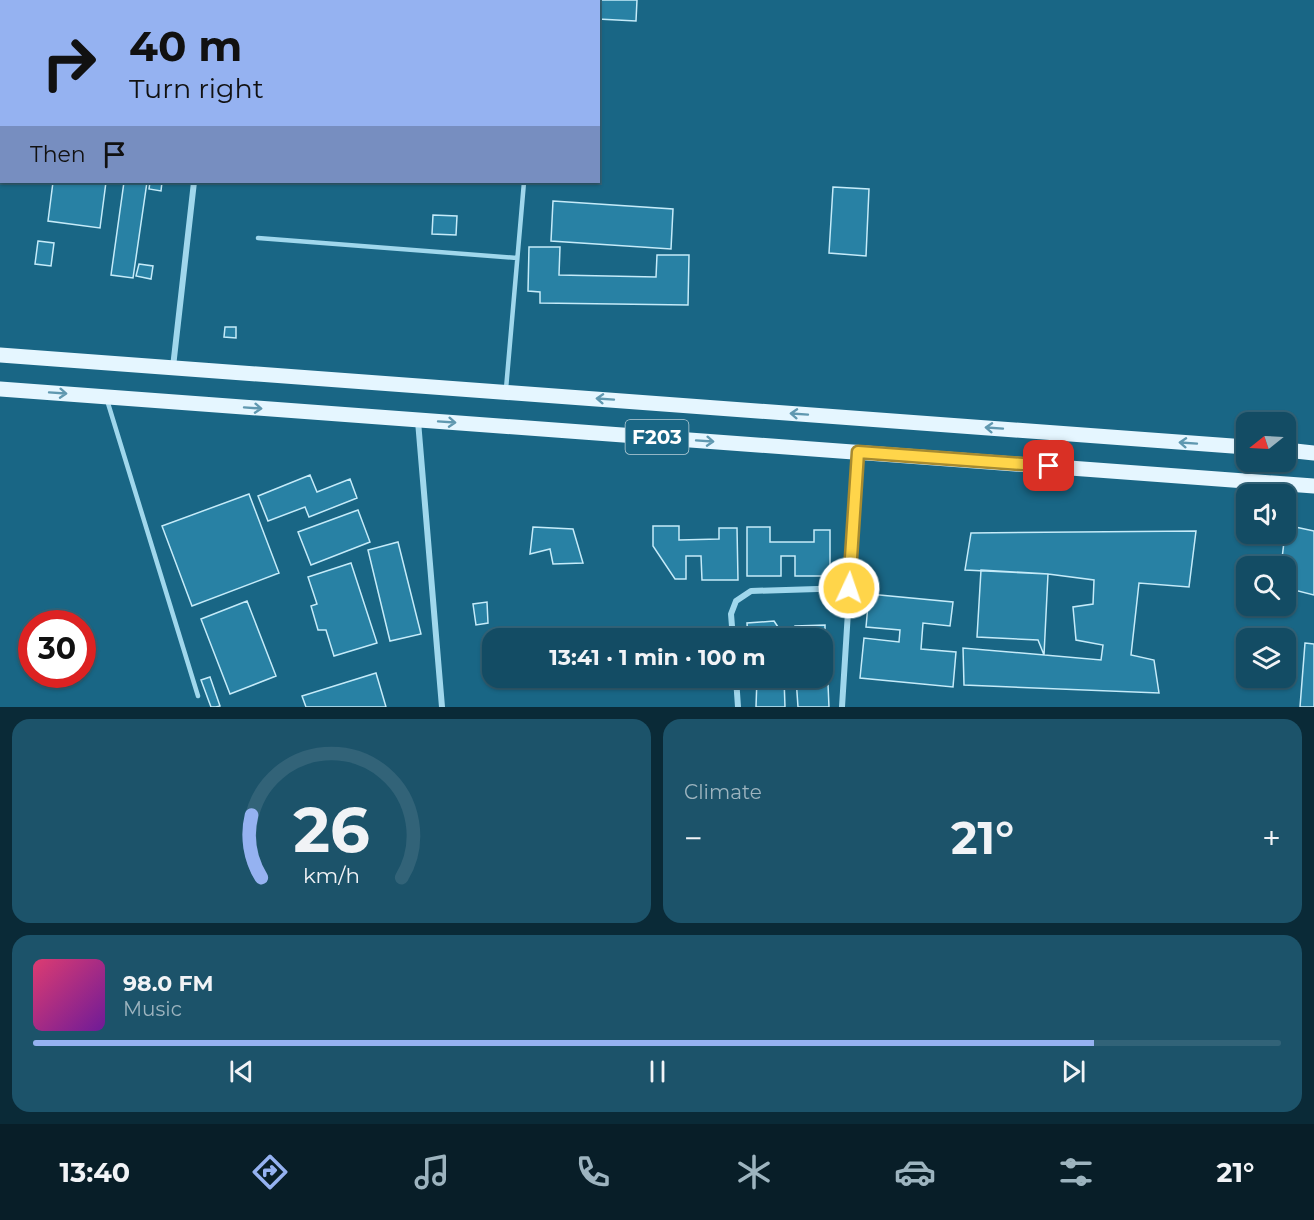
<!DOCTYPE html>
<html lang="en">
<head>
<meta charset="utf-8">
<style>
	body { margin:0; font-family:Montserrat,sans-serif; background:#1c536a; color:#f1f3f6; height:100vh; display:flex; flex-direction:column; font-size:22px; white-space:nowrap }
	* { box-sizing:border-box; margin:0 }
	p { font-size:20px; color:#9db4bf }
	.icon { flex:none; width:33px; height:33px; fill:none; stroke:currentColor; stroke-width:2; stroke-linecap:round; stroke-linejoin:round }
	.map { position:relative; height:707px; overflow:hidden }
	.panel { display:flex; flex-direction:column; gap:12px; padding:12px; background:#0a2a37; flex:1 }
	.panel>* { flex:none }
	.top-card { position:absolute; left:0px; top:0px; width:600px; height:183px; box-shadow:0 2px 4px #0004,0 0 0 2px #326378; background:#95b2f1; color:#111; overflow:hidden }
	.needle { width:39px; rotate:252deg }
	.buttons { position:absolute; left:1236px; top:412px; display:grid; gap:12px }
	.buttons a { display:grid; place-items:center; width:60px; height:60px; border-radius:12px; background:#134c64; box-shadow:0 2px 4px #0004,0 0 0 2px #326378; font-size:30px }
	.speed { position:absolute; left:18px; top:610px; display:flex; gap:12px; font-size:30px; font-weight:700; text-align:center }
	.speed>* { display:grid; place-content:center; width:78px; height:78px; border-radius:50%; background:#134c64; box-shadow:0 2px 4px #0004,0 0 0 2px #326378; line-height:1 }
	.speed .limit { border:9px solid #d22; background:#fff; color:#111 }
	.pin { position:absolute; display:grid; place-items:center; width:51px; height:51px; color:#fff; margin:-26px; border-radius:12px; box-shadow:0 3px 9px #0006 }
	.me { position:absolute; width:66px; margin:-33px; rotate:3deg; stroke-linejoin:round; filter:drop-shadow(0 0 4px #0008) }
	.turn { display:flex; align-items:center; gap:21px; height:126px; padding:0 30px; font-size:27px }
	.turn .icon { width:78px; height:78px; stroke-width:2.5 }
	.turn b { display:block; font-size:42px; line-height:51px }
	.then { display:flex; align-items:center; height:57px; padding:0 30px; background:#0003; gap:12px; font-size:22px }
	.big { font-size:45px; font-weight:700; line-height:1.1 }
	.panel .card { flex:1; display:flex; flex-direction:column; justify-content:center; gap:9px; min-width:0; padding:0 21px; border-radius:18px; background:#1c536a }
	.panel .dial { align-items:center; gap:0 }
	.dial svg { height:156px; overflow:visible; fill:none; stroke:#326378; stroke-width:7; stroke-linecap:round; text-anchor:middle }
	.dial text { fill:#f1f3f6; stroke:none }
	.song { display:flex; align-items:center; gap:18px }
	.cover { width:72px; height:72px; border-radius:9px; background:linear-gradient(135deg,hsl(340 70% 55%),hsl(280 70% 35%)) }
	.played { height:6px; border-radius:3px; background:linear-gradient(90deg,#95b2f1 85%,#326378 85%) }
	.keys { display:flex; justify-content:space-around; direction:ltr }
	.heat { display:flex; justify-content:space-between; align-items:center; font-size:33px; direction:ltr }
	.panel .tiles { flex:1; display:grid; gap:12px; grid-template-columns:1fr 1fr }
	.card:last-child { grid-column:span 2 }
	.trip { position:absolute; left:482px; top:628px; width:351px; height:60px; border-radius:18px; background:#134c64; box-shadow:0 2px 4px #0004,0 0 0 2px #326378; font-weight:700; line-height:60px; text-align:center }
	.tab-bar { display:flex; height:96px; justify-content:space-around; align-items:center; background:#081e28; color:#9db4bf }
	.tab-bar .icon { width:42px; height:42px }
	.tab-bar .on { color:#95b2f1 }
	.tab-bar b { font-size:27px; color:#f1f3f6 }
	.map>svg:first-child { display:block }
	.building { fill:#2881a4; stroke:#c5ebf9; stroke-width:1.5 }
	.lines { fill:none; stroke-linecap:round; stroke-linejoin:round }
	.service { stroke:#a0d7ec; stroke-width:4.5 }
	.minor { stroke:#a0d7ec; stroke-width:6 }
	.primary { stroke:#e5f6ff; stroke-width:15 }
	.oneway { stroke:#6098b0 }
	.route-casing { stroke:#a68a30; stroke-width:15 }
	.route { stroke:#ffd54a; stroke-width:10 }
	.labels { text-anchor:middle; stroke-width:6; stroke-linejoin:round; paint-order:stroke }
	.shield { fill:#196685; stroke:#bad1da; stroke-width:1.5 }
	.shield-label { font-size:20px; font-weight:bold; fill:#fff }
</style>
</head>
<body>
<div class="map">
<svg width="1314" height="707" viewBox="0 0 1314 707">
	<rect width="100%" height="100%" fill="#196685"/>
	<!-- building -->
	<path class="building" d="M580,0H637L636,21L598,19V2Z
		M53,182H106L100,228L48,221Z
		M124,182H147L133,278L111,275Z
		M150,182H162L161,191L149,189Z
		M833,187L869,189L866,256L829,253Z
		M553,201L673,209L671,249L551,241Z
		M433,215L457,216L456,235L432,234Z
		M38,241L54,243L51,266L35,264Z
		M529,247H560L559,275L656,277L657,255H689L688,305L540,303V292L528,291Z
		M139,264L153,266L151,279L136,276Z
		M225,327H236V338L224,337Z
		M310,475L317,492L350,479L357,498L309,517L305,507L268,521L258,496Z
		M249,494L279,573L192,606L162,526Z
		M358,510L370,542L311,565L298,532Z
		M1286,525L1314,531V595L1286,588V567H1281Z
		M653,526H679V540L719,539V528H737L738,580H702L701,556H686V579H675L653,546Z
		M533,527L573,529L583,563L553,564L550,549L530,554Z
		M747,527H770V542H814V530H830V576H795V556H781V576H747Z
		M1196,531L1189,587L1139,583L1131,655L1154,660L1159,693L964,685L963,648L1101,660L1103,645L1076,640L1073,607L1093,604L1094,580L1048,574L965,570L971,533Z
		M398,542L421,634L390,641L368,550Z
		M351,563L377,643L334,656L326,630H318L311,606L317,604L308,577Z
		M981,570L1048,574L1044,655L1038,640L977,637Z
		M869,594L953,602L950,626L923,623L921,649L956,652L953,687L860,678L864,638L899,642L900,630L866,627Z
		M247,601L276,676L230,694L201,619Z
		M487,602L488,623L476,625L473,604Z
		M774,621L786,639H748L747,623Z
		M825,625V650L822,656V639H795V626Z
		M1305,643L1314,644V707H1300Z
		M376,673L386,707H306L302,696Z
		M822,674L828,684L829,707H798L796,678H822Z
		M210,677L220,706L216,707H211L201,680Z
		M757,678H784L785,707H756Z"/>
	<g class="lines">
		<!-- service -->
		<path class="service" d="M539,2V0
			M258,238L517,258
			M506,389L524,182
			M107,400L198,696"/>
		<!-- minor -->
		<path class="minor" d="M215,2L216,0
			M173,367L194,182
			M418,421L442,707
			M733,639L731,614L736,601L751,591L849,588
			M736,678L738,707
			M842,707L858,453"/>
		<!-- primary -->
		<path class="primary" d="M0,355L1246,447
			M0,389L1314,486
			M1286,450L1314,453"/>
	</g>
	<!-- one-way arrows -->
	<defs><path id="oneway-shaft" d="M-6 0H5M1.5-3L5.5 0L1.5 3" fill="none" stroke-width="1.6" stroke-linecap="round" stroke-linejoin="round" transform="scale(1.5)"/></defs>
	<g class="oneway">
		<use href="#oneway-shaft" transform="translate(58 393) rotate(4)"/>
		<use href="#oneway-shaft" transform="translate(605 399) rotate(-176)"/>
		<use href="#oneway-shaft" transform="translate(253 408) rotate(4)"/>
		<use href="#oneway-shaft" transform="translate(799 414) rotate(-176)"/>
		<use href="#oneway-shaft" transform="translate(447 422) rotate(4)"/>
		<use href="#oneway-shaft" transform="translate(994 428) rotate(-176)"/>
		<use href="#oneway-shaft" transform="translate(705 441) rotate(4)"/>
		<use href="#oneway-shaft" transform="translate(1188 443) rotate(-176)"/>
	</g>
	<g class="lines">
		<defs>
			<path id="route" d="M849,588L858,452L1049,466"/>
		</defs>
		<!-- route casing -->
		<use href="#route" class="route-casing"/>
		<!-- route -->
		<use href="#route" class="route"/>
	</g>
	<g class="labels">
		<!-- shield labels -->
		<rect class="shield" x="625.5" y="420" width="63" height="34" rx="4.5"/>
		<g class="shield-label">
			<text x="657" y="444">F203</text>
		</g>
	</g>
</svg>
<div class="buttons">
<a><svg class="needle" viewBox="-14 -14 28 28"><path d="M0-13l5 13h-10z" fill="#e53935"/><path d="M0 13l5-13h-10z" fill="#9db4bf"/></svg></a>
<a><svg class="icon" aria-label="sound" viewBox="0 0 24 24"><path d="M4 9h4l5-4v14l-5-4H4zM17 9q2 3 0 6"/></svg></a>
<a><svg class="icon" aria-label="search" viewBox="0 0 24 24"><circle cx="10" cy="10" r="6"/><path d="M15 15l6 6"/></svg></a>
<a><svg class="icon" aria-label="layers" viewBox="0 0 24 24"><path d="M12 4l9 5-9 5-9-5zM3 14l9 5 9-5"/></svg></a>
</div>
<div class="speed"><div class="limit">30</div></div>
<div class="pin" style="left:1049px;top:466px;background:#d93025"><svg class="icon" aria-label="arrive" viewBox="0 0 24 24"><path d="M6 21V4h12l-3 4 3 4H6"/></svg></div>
<svg class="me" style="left:849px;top:588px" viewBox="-20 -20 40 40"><circle r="17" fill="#ffd54a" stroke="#fff" stroke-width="3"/><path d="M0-11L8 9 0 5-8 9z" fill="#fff"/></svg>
<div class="trip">13:41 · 1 min · 100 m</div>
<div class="top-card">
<div class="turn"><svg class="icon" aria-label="right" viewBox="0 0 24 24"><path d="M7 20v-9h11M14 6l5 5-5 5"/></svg><div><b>40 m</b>Turn right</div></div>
<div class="then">Then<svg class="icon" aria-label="arrive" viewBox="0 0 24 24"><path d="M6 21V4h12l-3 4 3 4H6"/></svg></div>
</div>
</div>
<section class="panel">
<div class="tiles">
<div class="card dial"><svg viewBox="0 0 100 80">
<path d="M14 69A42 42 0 1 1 86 69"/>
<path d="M14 69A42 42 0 0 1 9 37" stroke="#95b2f1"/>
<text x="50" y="56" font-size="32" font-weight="700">26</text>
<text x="50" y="72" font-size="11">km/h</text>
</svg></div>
<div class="card"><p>Climate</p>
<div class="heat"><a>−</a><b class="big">21°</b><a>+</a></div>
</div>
<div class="card">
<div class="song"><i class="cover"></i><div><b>98.0 FM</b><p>Music</p></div></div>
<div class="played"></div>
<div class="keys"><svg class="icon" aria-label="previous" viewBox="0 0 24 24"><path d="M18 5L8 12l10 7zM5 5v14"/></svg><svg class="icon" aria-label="pause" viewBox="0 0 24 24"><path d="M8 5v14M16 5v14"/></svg><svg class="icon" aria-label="next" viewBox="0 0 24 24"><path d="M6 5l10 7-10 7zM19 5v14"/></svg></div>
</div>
</div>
</section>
<nav class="tab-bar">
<b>13:40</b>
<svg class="icon on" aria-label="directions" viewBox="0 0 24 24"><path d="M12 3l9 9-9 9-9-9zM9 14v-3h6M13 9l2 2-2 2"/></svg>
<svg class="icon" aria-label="music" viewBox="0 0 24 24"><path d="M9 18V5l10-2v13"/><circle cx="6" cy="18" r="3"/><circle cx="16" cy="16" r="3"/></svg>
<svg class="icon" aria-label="phone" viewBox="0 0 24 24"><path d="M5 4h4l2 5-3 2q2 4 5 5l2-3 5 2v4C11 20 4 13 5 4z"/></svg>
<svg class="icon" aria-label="climate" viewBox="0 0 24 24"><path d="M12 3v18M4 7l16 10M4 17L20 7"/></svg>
<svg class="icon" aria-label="car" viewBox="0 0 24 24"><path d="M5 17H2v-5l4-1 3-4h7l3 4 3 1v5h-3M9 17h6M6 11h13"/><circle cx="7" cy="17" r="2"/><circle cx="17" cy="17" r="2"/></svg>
<svg class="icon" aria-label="filters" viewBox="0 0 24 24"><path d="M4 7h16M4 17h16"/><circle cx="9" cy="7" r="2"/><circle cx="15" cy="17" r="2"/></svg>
<b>21°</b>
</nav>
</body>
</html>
